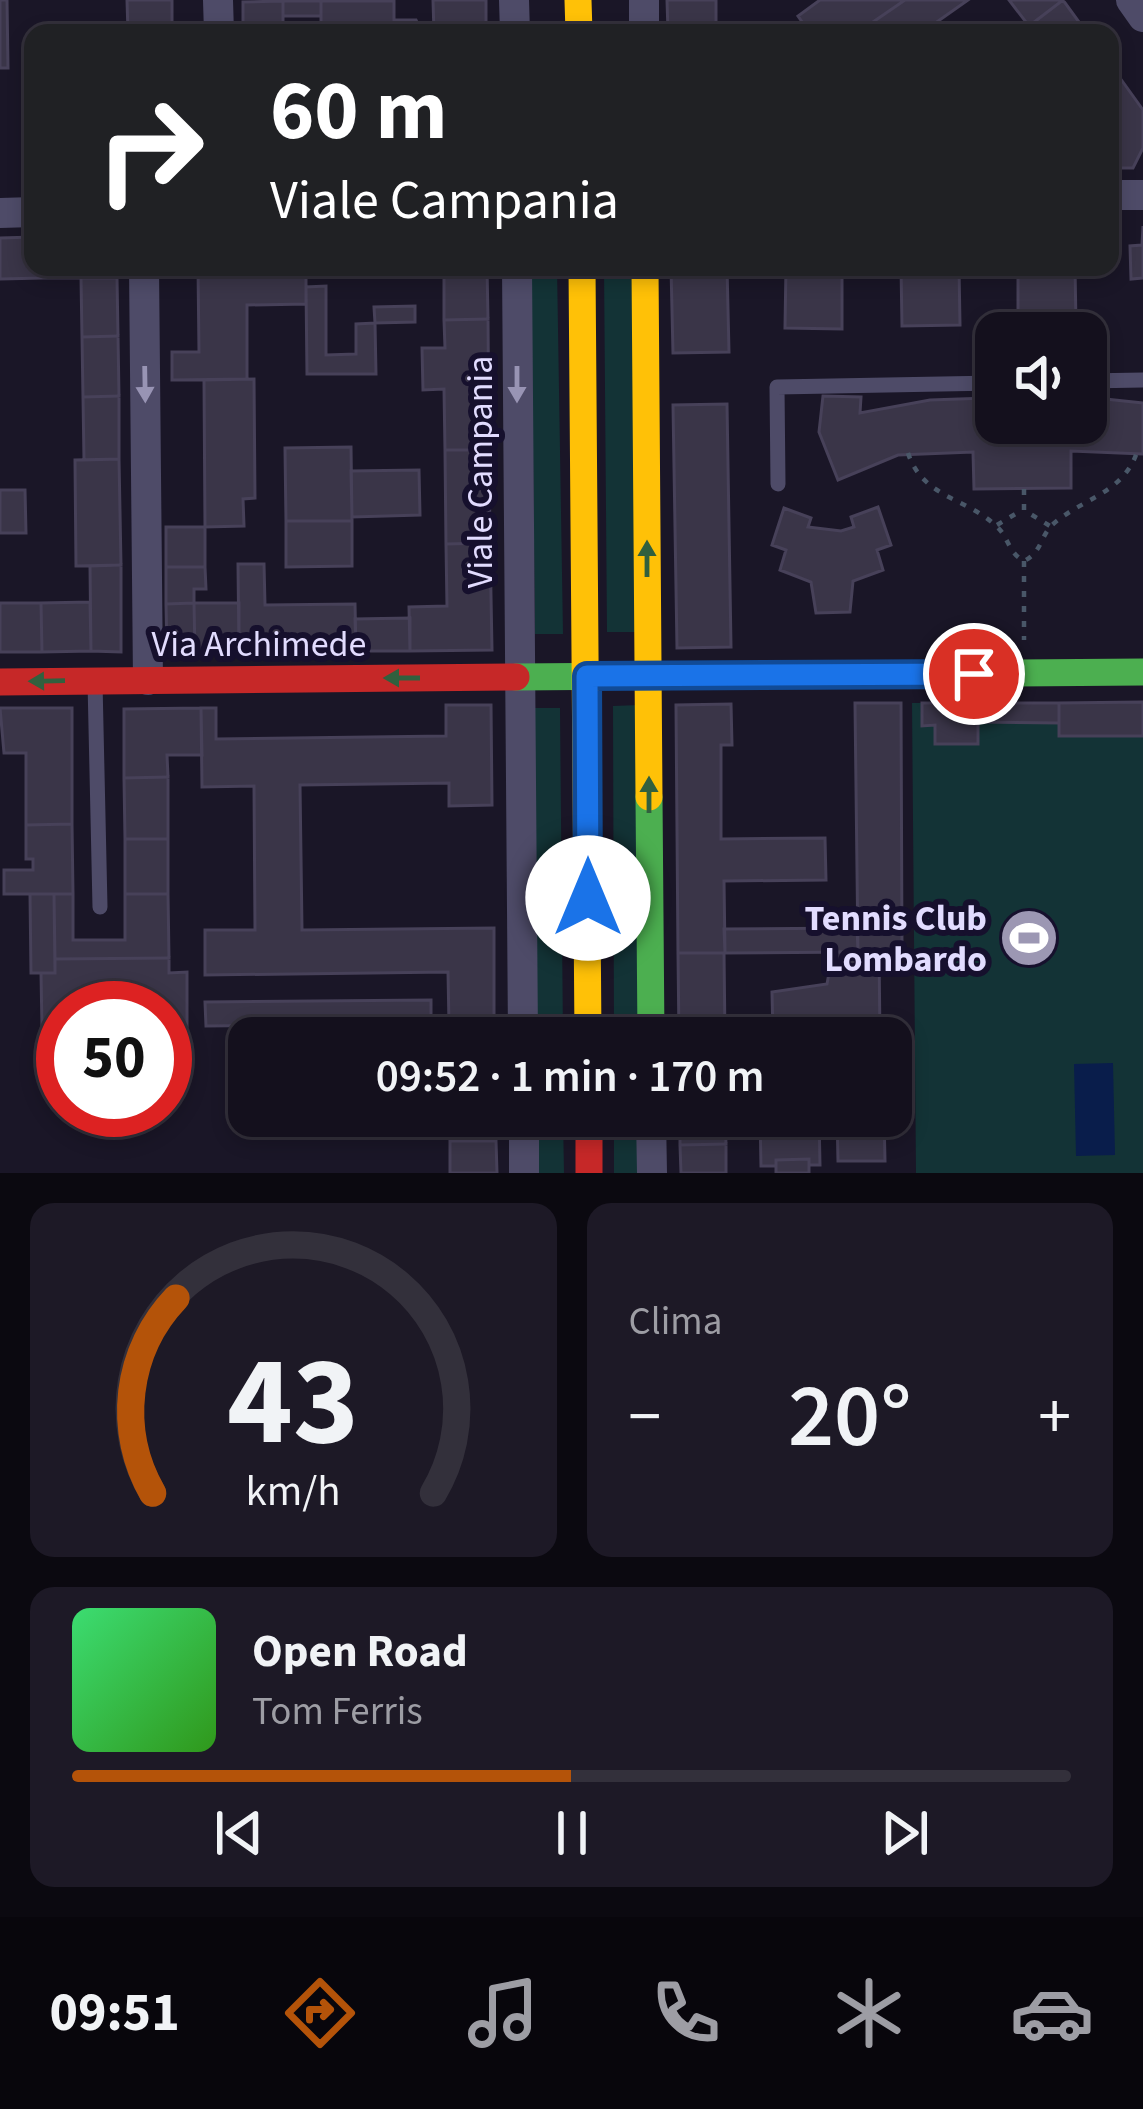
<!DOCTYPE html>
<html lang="it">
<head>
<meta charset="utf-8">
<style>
	body { margin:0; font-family:"Source Sans 3",sans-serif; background:#1d1926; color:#f1f3f6; height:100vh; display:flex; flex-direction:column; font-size:45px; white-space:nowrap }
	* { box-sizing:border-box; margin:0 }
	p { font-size:39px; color:#9d9da4 }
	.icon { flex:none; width:66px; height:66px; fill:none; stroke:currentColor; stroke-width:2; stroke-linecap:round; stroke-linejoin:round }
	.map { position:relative; height:1173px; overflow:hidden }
	.panel { display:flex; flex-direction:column; gap:30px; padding:30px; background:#0b0910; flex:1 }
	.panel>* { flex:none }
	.hud { position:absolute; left:24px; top:24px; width:1095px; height:252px; border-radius:24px; box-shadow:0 6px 18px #0003,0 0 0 3px #33303b; background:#202124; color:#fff; overflow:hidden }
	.controls { position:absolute; left:975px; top:312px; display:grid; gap:24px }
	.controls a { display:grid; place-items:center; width:132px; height:132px; border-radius:24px; background:#14101d; box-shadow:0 6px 18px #0003,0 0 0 3px #33303b; font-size:60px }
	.speed { position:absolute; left:36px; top:981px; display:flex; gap:24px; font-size:60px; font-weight:700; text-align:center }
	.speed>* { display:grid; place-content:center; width:156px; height:156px; border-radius:50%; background:#14101d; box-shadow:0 6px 18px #0003,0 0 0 3px #33303b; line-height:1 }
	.speed .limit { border:18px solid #d22; background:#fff; color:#111 }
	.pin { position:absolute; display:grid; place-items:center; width:102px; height:102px; color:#fff; margin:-51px; border:6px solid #fff; border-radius:50%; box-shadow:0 3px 12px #0007 }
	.me { position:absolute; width:132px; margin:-66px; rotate:0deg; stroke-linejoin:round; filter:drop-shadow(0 0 9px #0008) }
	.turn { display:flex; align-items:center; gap:42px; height:252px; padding:0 48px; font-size:54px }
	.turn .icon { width:156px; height:156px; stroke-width:2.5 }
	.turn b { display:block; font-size:84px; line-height:102px }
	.big { font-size:90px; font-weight:600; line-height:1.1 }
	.panel .card { flex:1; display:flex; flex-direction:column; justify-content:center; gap:18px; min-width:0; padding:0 42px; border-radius:24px; background:#1d1926 }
	.panel .dial { align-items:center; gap:0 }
	.dial svg { height:312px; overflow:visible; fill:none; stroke:#33303b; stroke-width:7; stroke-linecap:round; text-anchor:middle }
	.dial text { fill:#f1f3f6; stroke:none }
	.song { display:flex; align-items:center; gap:36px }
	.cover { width:144px; height:144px; border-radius:18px; background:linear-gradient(135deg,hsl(140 70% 55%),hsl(110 70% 35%)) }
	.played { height:12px; border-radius:6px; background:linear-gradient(90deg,#b45309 50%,#33303b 50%) }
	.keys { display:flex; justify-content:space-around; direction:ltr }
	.heat { display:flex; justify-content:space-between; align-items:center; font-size:66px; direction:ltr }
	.panel .tiles { flex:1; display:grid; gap:30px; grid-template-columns:1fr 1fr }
	.card:last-child { grid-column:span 2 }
	.trip { position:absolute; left:228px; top:1017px; width:684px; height:120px; border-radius:24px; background:#14101d; box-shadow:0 6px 18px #0003,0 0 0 3px #33303b; font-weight:600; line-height:120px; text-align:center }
	.menu { display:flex; height:192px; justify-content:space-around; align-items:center; background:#08060c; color:#9d9da4 }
	.menu .icon { width:84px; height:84px }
	.menu .current { color:#b45309 }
	.menu b { font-size:54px; color:#f1f3f6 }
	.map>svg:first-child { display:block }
	.green { fill:#133336 }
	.water { fill:#091d4b }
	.building { fill:#3a3548; stroke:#474159; stroke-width:3 }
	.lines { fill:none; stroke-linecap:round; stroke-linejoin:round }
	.path { stroke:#495768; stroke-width:4.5; stroke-dasharray:6 9; stroke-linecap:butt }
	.lane { stroke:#4e4b68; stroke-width:15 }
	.street { stroke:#4e4b68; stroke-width:30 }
	.fast { stroke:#4caf50; stroke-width:27 }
	.slow { stroke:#ffc107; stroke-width:27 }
	.jam { stroke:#c62828; stroke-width:27 }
	.oneway { fill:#9894b4 }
	.oneway2 { fill:#31603e }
	.route-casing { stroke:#114b97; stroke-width:30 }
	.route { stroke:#1a73e8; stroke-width:21 }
	.labels { text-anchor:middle; stroke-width:12; stroke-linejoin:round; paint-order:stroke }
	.street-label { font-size:36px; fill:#e2dcff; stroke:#16102d }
	.poi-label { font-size:36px; font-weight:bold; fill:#e2dcff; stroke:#16102d; text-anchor:end }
</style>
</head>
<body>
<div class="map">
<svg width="1143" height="1173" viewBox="0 0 1143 1173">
	<rect width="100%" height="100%" fill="#1a1627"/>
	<!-- green -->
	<path class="green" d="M531,267H557L563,634H535Z
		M604,267H633L636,632H607Z
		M1143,702V1173H916L912,703Z
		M640,705L642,1038H614L613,706Z
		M533,708H560L563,1038H534Z
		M535,1116H563L564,1173H535Z
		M614,1116H643V1173H614Z"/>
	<!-- water -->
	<path class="water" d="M1113,1063L1115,1155L1076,1156L1074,1064Z"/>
	<!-- building -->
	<path class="building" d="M0,0H7L8,68H0Z
		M127,0H172V33H128Z
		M433,0H486V33H434Z
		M667,0H716V31L668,32Z
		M820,0H905L857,33H810L798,16Z
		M905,0H968L924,31L873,32V22Z
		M1009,0H1063L1029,26Z
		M1063,0L1087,33H1034L1029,26Z
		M283,1H321V16H283Z
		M283,1V33H243V2Z
		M321,1H394V20H416L422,33H321Z
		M1110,64L1143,110V148L1133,168H1110Z
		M1143,226V278L1131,279L1130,246L1142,245Z
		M33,237V267H41L42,278L0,279V238Z
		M41,267H117V278H42Z
		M198,267H306V304L247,305V379L172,380V352H199Z
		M306,267H487L488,319L444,320V274L306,276Z
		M671,267H727L729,352L673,353Z
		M786,267H842V329L785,328Z
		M901,267H959L960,325L902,326Z
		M1018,267H1075L1076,325L1018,326Z
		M81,278H117L118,336L82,337Z
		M326,286V355L356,354V324L375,323L376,374H307L306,287Z
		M415,306V322L375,323L374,307Z
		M488,319L489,450H445L444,389L423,390L422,348H445L444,320Z
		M118,336L119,396L83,397L82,337Z
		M254,379L255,498L243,499L244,526L205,527L204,380Z
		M119,396V459L84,460L83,397Z
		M823,396L861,397L860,413L930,400L987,398L992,428L1086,423V397L1143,403V454L1071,451V488L974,489L973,452L898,455L838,480L819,432Z
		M727,404L731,647L677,648L673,405Z
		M351,447L352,521H286L285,448Z
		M445,450H489L490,543L446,544Z
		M119,459L121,565L76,566L75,460Z
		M419,470L420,515L352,517L351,471Z
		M0,490H25L26,533H0Z
		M878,507L891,545L877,550L883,570L853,581L850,612L816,613L811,582L780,570L786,550L772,545L784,508L811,518L808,527L841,531L854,527L851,517Z
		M286,521H352V566L286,567Z
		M166,527H205V567H166Z
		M490,543L492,650L410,651L409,607L447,606L446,544Z
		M238,564H264L265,605L355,604L356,651L239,653Z
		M121,565V652L91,651L90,566Z
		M166,567H205L206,589H194V603L166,604Z
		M90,602L91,651L42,652L41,603Z
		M0,603H41L42,652H0Z
		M194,603L195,653H167L166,604Z
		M194,603H239V653H195Z
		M410,618V651H356L355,619Z
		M1143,702V736H1059V703Z
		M855,703H901L902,951L858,952Z
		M922,703H978V744H935V725L922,726Z
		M978,703H1059V723L978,722Z
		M731,704L732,745H721V839L825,838L826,880L724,881L725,953H678L676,705Z
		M446,705H491L492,805L449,806V783L300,785L302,930L494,928V1024H449L448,972L205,975V930H255L254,786L202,787L201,708H216V739L446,736Z
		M0,708H72V824L26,825V753H4Z
		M201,708L202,755H167L168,777L124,778V709Z
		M168,777V839H125L124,778Z
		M72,824L73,894H4V870H33V859H26V825Z
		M125,839H168V894H125Z
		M30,894H54L55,973H31Z
		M54,894H73V940H125V894H168L169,958L55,959Z
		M857,928L858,952L725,953L724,929Z
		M879,951L880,1038L773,1034L772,992L827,984L833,952Z
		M678,953H724L725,1038H679Z
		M169,958V973L187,972V1026L165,1027V1008H139L138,984L94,985V1008H63V1028H42L41,973H55V959Z
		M138,984L139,1008H94V985Z
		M431,1000V1024L206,1026L205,1002Z
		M449,1024H494L495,1038H449Z
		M449,1116H496V1141H450Z
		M680,1116H725L726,1144L680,1145Z
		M760,1116H819L820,1165H809V1159L776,1160V1166H761Z
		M837,1116H884L885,1161H838Z
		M450,1141H496L497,1173H450Z
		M726,1144V1173H681L680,1145Z
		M809,1159V1173H776V1160Z"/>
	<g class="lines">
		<!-- path -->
		<path class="path" d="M908,453C922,497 966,498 995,525C1009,536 1007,552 1024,561C1042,552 1040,537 1052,525C1082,498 1123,494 1137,452
			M1024,489V510L1050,526
			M997,525L1022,510
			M1024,561V640"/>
		<!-- lane -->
		<path class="lane" d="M1086,381L1143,380
			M778,484L777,387L996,383
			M95,682L100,907"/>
		<!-- street -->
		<path class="street" d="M218,0L219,33
			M514,0L515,33
			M644,0V33
			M1131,0L1143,17
			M1110,195H1143
			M0,213L33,212
			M144,267L148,680
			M517,267L523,1038
			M524,1116V1173
			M651,1116L652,1173"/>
		<!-- fast -->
		<path class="fast" d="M516,677L1143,672
			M649,797L651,1038"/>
		<!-- slow -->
		<path class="slow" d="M578,0L579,33
			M582,267L588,1038
			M645,267L649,797"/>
		<!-- jam -->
		<path class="jam" d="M0,682L516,677
			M589,1116V1173"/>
	</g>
	<!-- one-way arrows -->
	<defs><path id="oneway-solid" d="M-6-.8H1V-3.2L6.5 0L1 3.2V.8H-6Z" transform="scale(3)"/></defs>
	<g class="oneway">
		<use href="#oneway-solid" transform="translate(145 384) rotate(89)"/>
		<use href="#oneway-solid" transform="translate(517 384) rotate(90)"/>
	</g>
	<g class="oneway2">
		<use href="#oneway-solid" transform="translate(647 559) rotate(-90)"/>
		<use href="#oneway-solid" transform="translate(402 678) rotate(180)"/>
		<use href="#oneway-solid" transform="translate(47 681) rotate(179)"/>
		<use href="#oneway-solid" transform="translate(649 795) rotate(-90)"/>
	</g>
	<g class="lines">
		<defs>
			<path id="route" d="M588,898L587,676L974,674"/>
		</defs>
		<!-- route casing -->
		<use href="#route" class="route-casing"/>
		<!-- route -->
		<use href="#route" class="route"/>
	</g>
	<!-- icons -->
	<defs>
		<symbol id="stadium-disc" viewBox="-11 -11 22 22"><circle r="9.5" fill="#9c97b3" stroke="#16102d"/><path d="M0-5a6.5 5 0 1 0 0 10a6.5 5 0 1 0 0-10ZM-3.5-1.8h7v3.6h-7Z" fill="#fff"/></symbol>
	</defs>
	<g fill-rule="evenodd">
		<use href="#stadium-disc" x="996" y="905" width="66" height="66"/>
	</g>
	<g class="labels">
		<!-- street labels -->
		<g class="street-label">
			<text transform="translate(479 472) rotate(-90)" y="13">Viale Campania</text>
			<text x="259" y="656">Via Archimede</text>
		</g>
		<!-- poi labels -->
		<g class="poi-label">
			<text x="987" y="930">Tennis Club<tspan x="987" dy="41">Lombardo</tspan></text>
		</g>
	</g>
</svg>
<div class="controls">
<a><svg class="icon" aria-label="sound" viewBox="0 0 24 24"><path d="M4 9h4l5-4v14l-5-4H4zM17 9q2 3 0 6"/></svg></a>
</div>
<div class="speed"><div class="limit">50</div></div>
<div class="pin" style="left:974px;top:674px;background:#d93025"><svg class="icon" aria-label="arrive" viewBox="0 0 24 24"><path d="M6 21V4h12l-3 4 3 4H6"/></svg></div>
<svg class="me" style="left:588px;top:898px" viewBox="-20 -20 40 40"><circle r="19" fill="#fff"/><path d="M0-13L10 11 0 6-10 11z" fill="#1a73e8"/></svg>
<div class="trip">09:52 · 1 min · 170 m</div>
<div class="hud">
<div class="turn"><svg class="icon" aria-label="right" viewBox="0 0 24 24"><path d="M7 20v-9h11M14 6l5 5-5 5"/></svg><div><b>60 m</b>Viale Campania</div></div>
</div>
</div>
<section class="panel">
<div class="tiles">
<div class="card dial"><svg viewBox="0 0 100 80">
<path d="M14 69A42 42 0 1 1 86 69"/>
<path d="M14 69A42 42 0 0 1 20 19" stroke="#b45309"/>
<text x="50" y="56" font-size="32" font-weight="700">43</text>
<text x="50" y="72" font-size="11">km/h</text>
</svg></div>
<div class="card"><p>Clima</p>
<div class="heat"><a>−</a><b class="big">20°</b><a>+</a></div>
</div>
<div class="card">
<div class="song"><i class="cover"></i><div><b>Open Road</b><p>Tom Ferris</p></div></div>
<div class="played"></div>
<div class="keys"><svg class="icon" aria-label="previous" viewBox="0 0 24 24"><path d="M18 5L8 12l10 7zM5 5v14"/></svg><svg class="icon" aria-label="pause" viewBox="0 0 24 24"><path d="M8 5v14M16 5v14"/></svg><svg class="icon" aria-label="next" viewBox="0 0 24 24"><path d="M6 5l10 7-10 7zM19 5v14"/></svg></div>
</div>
</div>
</section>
<nav class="menu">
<b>09:51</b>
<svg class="icon current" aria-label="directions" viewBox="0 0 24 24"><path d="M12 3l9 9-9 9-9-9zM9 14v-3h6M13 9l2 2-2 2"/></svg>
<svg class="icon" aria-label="music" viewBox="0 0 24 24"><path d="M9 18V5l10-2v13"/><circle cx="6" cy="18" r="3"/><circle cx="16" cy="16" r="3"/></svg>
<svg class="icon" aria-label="phone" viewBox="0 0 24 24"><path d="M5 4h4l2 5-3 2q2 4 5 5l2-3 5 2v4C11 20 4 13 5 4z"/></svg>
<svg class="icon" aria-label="climate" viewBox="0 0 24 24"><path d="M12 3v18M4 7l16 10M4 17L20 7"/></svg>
<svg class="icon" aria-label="car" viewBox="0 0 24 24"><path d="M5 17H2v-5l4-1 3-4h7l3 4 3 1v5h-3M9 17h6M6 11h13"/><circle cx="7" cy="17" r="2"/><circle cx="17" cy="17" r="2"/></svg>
</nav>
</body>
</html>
